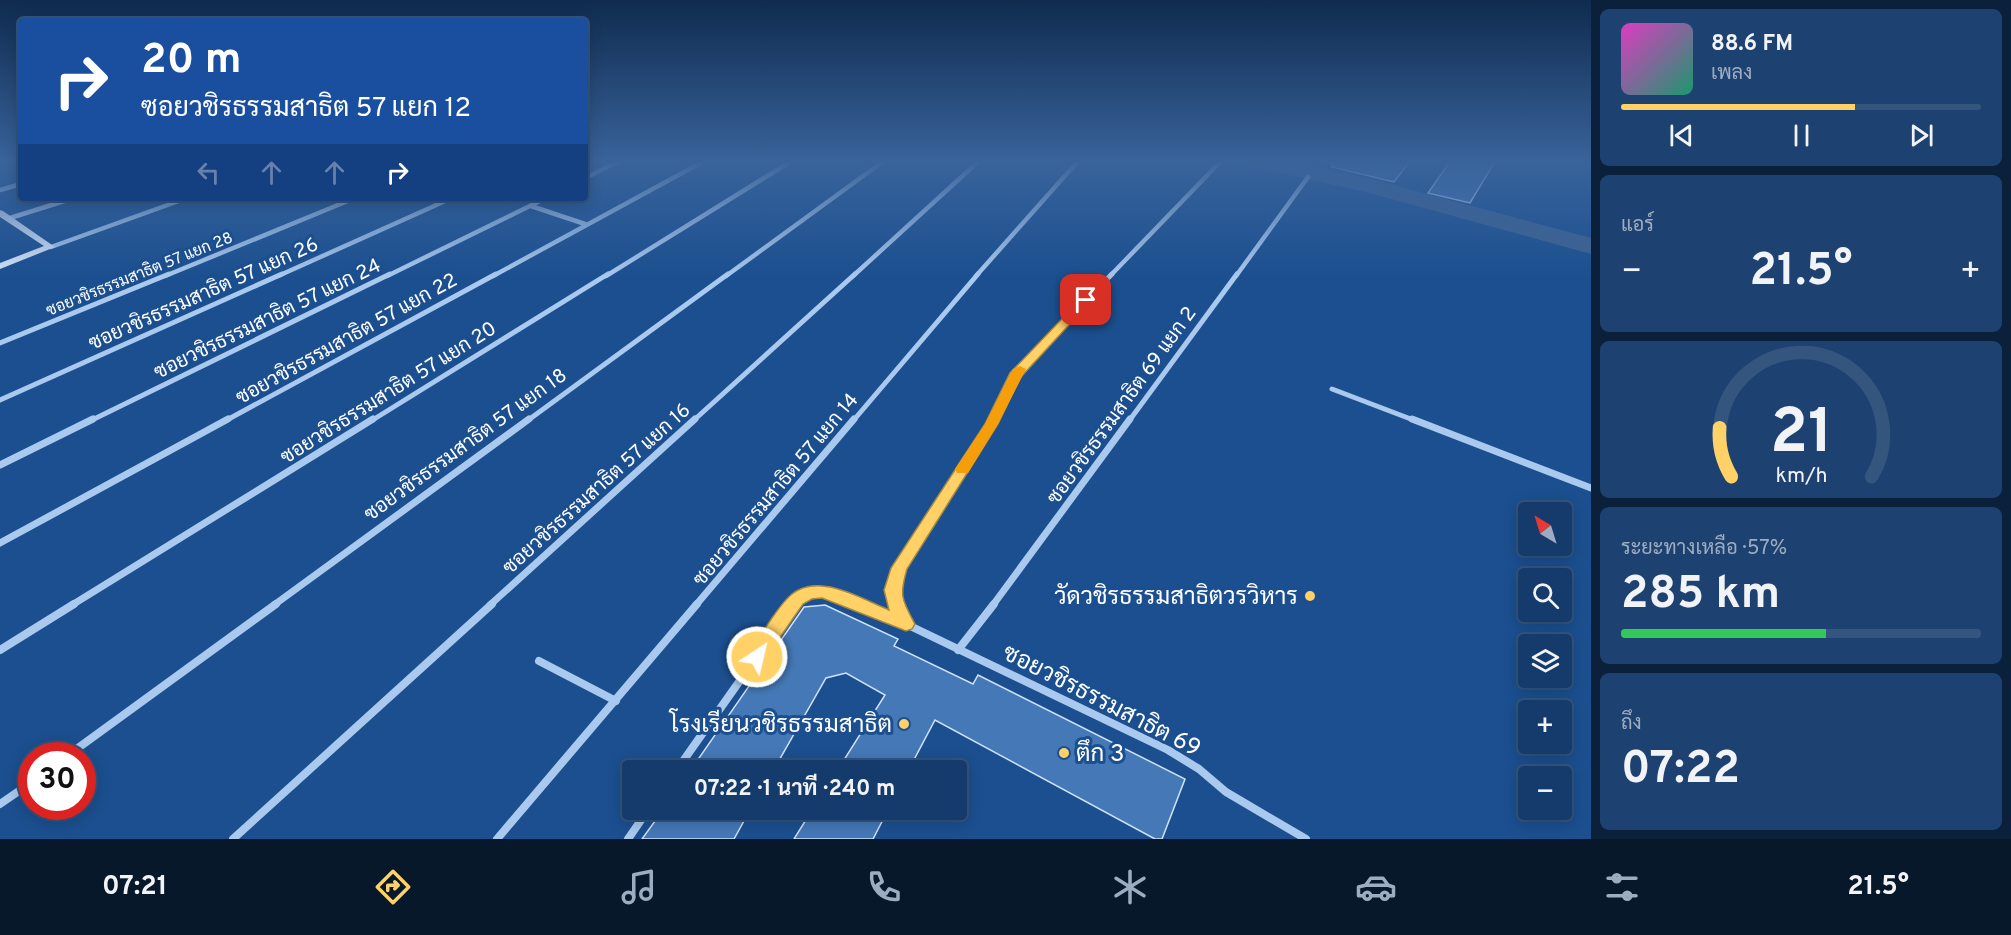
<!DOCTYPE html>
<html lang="th">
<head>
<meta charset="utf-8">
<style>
	body { margin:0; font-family:Overpass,Sarabun,sans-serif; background:#1d4271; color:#f1f3f6; height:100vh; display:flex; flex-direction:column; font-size:22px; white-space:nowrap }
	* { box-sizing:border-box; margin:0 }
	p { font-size:20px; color:#9dadc1 }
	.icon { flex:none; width:33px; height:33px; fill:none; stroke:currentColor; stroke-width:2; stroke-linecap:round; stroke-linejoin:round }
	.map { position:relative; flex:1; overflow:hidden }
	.sheet { display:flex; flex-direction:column; gap:9px; padding:9px; background:#0b203b; width:420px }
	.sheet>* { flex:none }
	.hud { position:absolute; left:18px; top:18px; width:570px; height:183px; border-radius:6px; box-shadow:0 3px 15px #0003,0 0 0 2px #33557e; background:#1a4fa0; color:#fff; overflow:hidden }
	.needle { width:39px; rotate:322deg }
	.controls { position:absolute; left:1518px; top:502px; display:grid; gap:12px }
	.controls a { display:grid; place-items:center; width:54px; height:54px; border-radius:6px; background:#143b6b; box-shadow:0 3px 15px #0003,0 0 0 2px #33557e; font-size:30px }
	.speed { position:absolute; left:18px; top:742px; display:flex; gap:12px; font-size:30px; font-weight:700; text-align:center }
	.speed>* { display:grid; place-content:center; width:78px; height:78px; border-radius:50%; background:#143b6b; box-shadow:0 3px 15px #0003,0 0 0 2px #33557e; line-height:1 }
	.speed .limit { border:9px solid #d22; background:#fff; color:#111 }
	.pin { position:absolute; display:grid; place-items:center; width:51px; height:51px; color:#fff; margin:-26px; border-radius:12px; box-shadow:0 3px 9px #0006 }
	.me { position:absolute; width:66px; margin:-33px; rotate:35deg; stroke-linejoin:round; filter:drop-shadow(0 0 4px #0008) }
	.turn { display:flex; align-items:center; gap:21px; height:126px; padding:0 24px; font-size:27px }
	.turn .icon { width:78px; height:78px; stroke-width:2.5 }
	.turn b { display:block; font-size:42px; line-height:51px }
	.lanes { display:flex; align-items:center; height:57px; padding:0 24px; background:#0003; justify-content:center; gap:30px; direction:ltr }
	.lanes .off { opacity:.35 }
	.big { font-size:45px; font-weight:700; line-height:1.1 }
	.sheet .widget { flex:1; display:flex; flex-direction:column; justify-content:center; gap:9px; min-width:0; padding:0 21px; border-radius:9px; background:#1d4271 }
	.sheet .dial { align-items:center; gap:0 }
	.dial svg { height:156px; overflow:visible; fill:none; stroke:#33557e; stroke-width:7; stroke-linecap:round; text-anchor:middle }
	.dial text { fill:#f1f3f6; stroke:none }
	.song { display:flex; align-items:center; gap:18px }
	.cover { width:72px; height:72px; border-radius:9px; background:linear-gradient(135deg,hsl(310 70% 55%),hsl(160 70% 35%)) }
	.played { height:6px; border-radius:3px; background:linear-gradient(90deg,#ffd166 65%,#33557e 65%) }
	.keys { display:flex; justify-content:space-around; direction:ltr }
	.heat { display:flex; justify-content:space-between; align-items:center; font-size:33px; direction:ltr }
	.charge { height:9px; border-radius:4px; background:linear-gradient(90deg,#34c759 57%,#33557e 0) }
	.trip { position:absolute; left:622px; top:760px; width:345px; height:60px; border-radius:6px; background:#143b6b; box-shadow:0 3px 15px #0003,0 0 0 2px #33557e; font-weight:700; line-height:60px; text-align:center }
	.menu { display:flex; height:96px; justify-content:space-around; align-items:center; background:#08182b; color:#9dadc1 }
	.menu .icon { width:42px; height:42px }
	.menu .active { color:#ffd166 }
	.menu b { font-size:27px; color:#f1f3f6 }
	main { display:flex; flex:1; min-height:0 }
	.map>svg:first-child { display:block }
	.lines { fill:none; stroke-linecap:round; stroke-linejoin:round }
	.river { fill:#3c6290; fill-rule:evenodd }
	.building { fill:#4478b7; stroke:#cfe3fa; stroke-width:1.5 }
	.street-far3 { stroke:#a9c9ee; stroke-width:4.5 }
	.street-far2 { stroke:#a9c9ee; stroke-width:5 }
	.street-far1 { stroke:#a9c9ee; stroke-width:7 }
	.street { stroke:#a9c9ee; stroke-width:8 }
	.secondary { fill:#d6e6fa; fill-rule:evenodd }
	.route { fill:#ffd166; stroke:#a68842; stroke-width:1.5 }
	.slow { fill:#f59e0b }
	.poi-dot { fill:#ffd166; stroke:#1b4f8f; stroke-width:2 }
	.labels { text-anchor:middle; stroke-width:6; stroke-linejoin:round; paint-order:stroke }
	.far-street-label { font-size:16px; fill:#fff; stroke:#1b4f8f }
	.street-label { font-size:20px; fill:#fff; stroke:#1b4f8f }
	.near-poi-label { font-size:24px; fill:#fff; stroke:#1b4f8f; text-anchor:end }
	.near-street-label { font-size:24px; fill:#fff; stroke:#1b4f8f }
</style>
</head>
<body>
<main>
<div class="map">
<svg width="1591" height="839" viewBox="0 0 1591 839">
	<rect width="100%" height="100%" fill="#1b4f8f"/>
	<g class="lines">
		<!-- river -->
		<path class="river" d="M1243,160H1286L1371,179L1591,238V254L1366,192L1246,165Z"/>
	</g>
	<!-- building -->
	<path class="building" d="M1332,160H1411L1394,182L1332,167Z
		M1451,160H1496L1470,203L1428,193Z
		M825,605L898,639L894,646L973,684L978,675L1185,779L1162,839H1155L935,720L908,771H837L885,695L846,673L826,678L773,771H690L804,607Z
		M663,810H750L734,839H642Z
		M812,810H888L873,839H794Z"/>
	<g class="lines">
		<!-- street-far3 -->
		<path class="street-far3" d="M585,178L621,160
			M0,190L21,184
			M531,206L585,224
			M10,218L74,198
			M51,247L187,198
			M165,276L355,198
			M278,276L452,198
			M387,276L546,198
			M493,276L706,160
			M606,276L793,160
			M726,276L885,160
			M853,276L980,160
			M976,276L1079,160
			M1110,276L1222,160
			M1236,276L1308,177"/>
		<!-- street-far2 -->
		<path class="street-far2" d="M0,343L169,274
			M1332,389L1416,421
			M0,400L282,274
			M90,421L390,274
			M225,421L496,274
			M371,421L608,274
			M527,421L728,274
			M693,421L855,274
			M853,421L978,274
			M993,421L1022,367L1112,274
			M1129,421L1237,274"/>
		<!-- street-far1 -->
		<path class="street-far1" d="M1412,419L1591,488
			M0,465L93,419
			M0,543L228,419
			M72,605L373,419
			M274,605L529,419
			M490,605L695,419
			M696,605L854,419
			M793,605L809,592H823L858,605
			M897,605L894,591L899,568L994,419
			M993,605L1130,419"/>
		<!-- street -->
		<path class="street" d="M854,604L906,624L1168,750L1199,769L1226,792L1306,839
			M896,604L906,624
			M0,650L74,604
			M958,650L994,604
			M539,661L616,701
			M67,756L276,604
			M676,771L794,604
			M0,804L32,782
			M233,839L492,604
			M497,839L697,604
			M628,839L648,810"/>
		<!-- secondary -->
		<path class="secondary" d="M0,210L3,211L55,247L0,269V263L44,246L0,217Z"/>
	</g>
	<!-- sky -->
	<linearGradient id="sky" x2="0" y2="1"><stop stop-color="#0f2b4f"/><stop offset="0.58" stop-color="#39639b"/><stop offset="1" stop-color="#39639b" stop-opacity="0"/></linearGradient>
	<rect width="1591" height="278" fill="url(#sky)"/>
	<!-- route -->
	<path class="route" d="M1082,298L1092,300L1020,378L998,424L907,569C899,596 902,600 915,624L912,629L906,631L822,598L812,599L803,604L763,662L757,664L750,662L747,657L750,651C762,635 777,606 792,594C819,572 862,599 889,610L884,590L891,568L985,424L1010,373Z"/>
	<!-- slow -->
	<path class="slow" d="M1020,366L1026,369L998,424L968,473H957L955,469L985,424L1013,369Z"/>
	<!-- markers -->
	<g class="poi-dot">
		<circle cx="1310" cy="596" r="6"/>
		<circle cx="904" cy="724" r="6"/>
		<circle cx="1064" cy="753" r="6"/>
	</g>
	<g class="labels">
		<!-- far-street labels -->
		<g class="far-street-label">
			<text transform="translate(139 273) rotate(-22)" y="6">ซอยวชิรธรรมสาธิต 57 แยก 28</text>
		</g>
		<!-- street labels -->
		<g class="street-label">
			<text transform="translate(203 293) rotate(-24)" y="7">ซอยวชิรธรรมสาธิต 57 แยก 26</text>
			<text transform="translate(267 318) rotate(-26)" y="7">ซอยวชิรธรรมสาธิต 57 แยก 24</text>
			<text transform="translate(346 338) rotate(-29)" y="7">ซอยวชิรธรรมสาธิต 57 แยก 22</text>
			<text transform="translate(388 392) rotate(-32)" y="7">ซอยวชิรธรรมสาธิต 57 แยก 20</text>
			<text transform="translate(1121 405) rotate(-54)" y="7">ซอยวชิรธรรมสาธิต 69 แยก 2</text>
			<text transform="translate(465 444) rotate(-36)" y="7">ซอยวชิรธรรมสาธิต 57 แยก 18</text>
			<text transform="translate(596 488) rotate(-42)" y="7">ซอยวชิรธรรมสาธิต 57 แยก 16</text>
			<text transform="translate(775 489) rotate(-50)" y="7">ซอยวชิรธรรมสาธิต 57 แยก 14</text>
		</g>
		<!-- near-poi labels -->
		<g class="near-poi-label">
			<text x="1298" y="604">วัดวชิรธรรมสาธิตวรวิหาร</text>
			<text x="892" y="732">โรงเรียนวชิรธรรมสาธิต</text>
			<text x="1076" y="761" text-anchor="start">ตึก 3</text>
		</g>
		<!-- near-street labels -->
		<g class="near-street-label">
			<text transform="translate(1102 700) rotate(27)" y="8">ซอยวชิรธรรมสาธิต 69</text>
		</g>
	</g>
</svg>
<div class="controls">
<a><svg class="needle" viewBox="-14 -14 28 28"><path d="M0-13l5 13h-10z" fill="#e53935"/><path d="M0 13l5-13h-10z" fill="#9dadc1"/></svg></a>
<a><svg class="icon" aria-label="search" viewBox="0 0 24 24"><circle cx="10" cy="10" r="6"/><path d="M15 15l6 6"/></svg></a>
<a><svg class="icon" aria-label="layers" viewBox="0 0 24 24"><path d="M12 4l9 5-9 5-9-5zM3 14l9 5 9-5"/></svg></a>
<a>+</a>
<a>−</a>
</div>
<div class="speed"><div class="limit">30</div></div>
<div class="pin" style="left:1086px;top:300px;background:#d93025"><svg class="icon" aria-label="arrive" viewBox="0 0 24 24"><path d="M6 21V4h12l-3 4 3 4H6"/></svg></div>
<svg class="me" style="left:757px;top:657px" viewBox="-20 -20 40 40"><circle r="17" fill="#ffd166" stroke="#fff" stroke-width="3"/><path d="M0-11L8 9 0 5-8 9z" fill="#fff"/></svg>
<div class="trip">07:22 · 1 นาที · 240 m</div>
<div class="hud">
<div class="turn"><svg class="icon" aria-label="right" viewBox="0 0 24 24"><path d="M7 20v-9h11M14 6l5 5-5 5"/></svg><div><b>20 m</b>ซอยวชิรธรรมสาธิต 57 แยก 12</div></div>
<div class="lanes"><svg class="icon off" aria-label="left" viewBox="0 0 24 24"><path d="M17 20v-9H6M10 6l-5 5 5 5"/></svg><svg class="icon off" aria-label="ahead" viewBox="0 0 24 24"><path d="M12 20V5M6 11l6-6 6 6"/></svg><svg class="icon off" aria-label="ahead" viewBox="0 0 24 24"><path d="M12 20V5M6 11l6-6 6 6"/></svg><svg class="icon" aria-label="right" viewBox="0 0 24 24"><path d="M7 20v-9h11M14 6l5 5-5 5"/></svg></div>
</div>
</div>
<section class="sheet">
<div class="widget">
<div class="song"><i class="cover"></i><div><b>88.6 FM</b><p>เพลง</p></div></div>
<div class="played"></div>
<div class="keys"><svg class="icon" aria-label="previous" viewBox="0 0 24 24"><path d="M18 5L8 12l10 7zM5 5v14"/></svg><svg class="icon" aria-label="pause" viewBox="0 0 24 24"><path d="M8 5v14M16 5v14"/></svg><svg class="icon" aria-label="next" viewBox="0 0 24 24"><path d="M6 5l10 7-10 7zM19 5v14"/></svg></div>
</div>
<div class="widget"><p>แอร์</p>
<div class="heat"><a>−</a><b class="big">21.5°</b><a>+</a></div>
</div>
<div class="widget dial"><svg viewBox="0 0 100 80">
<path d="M14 69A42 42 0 1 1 86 69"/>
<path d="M14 69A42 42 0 0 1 8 44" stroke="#ffd166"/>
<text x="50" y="56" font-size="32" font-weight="700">21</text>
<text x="50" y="72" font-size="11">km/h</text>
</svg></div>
<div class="widget"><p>ระยะทางเหลือ · 57%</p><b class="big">285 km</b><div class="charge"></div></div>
<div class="widget"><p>ถึง</p><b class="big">07:22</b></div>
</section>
</main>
<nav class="menu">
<b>07:21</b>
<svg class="icon active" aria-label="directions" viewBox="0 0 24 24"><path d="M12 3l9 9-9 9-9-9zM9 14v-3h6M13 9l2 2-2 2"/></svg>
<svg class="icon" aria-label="music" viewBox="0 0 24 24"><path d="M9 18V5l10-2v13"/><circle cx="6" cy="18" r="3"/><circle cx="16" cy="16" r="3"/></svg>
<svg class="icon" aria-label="phone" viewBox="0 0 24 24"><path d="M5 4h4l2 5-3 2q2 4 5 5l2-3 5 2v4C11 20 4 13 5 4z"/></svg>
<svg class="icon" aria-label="climate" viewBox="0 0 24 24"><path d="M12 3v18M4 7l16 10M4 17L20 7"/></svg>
<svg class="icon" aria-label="car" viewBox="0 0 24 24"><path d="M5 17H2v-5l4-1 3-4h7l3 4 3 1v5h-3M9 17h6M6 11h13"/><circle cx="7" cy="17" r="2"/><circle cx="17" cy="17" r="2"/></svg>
<svg class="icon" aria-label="filters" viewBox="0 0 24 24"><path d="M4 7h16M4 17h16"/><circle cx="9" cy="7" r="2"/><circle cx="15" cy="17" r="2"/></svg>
<b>21.5°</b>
</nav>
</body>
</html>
